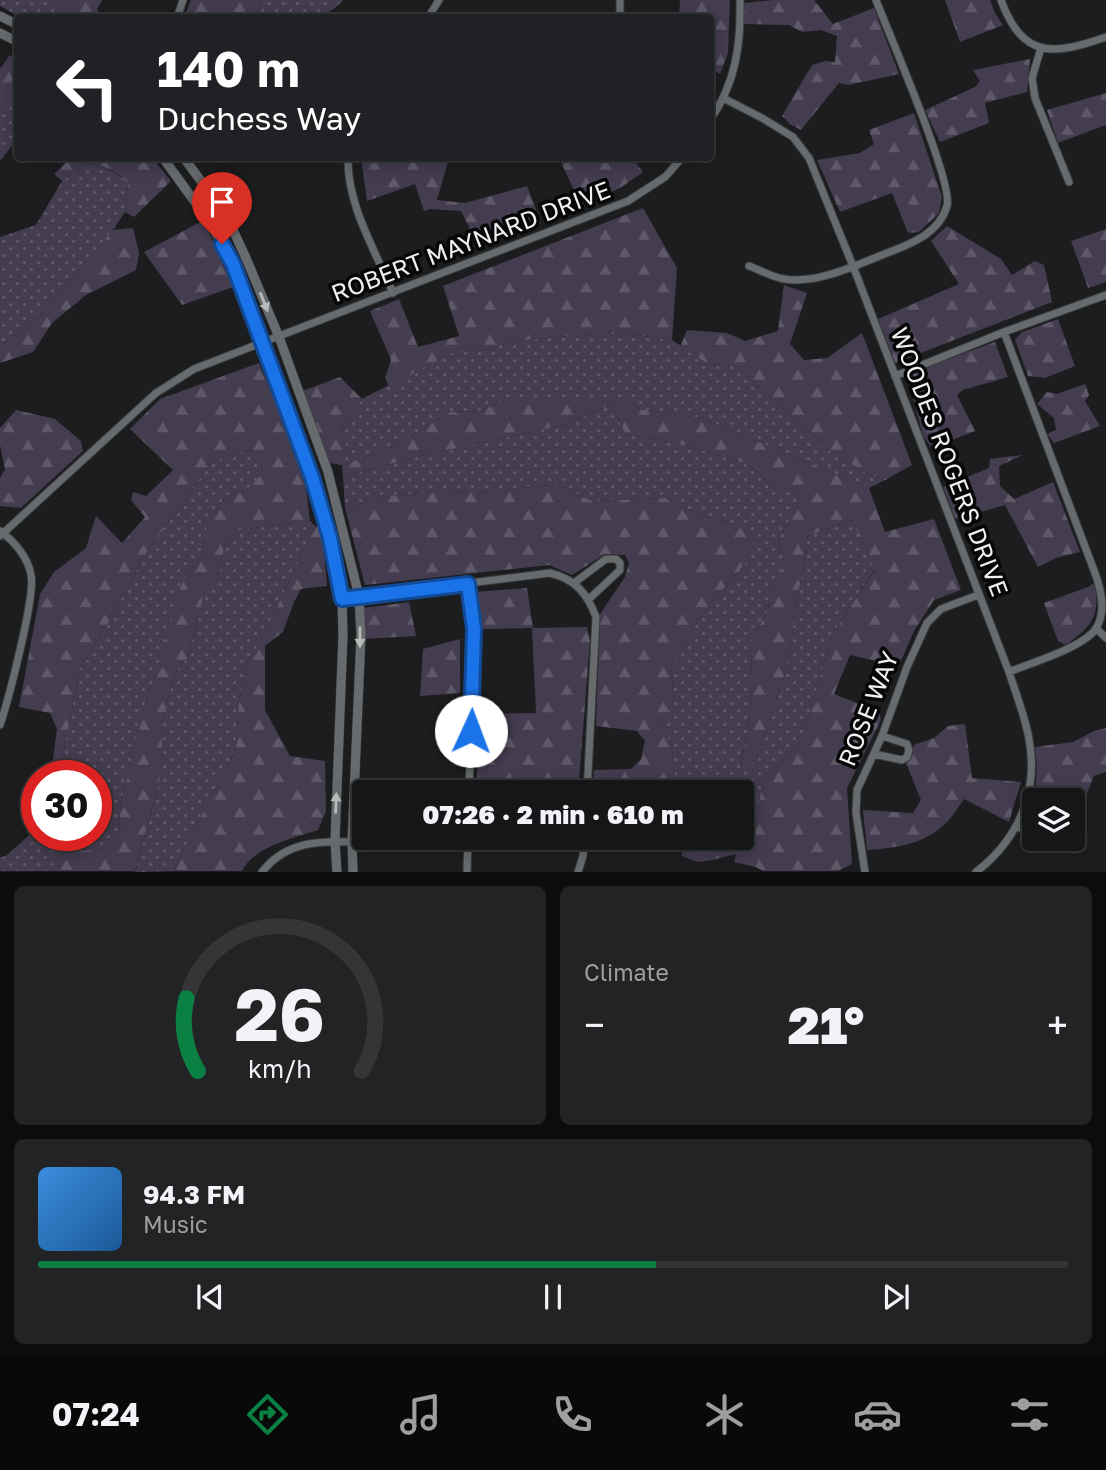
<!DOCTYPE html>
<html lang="en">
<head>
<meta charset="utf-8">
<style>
	body { margin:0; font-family:"Golos Text",sans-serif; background:#212324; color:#f1f3f6; height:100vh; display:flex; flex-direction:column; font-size:26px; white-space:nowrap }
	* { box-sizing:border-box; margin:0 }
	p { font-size:23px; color:#9d9fa1 }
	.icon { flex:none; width:38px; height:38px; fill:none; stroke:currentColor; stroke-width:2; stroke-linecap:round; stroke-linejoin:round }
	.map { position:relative; height:872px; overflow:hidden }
	.side { display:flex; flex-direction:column; gap:14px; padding:14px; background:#0b0c0d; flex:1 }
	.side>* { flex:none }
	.hud { position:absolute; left:14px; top:14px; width:700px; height:147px; border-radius:7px; box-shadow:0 4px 18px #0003,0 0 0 2px #333536; background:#202124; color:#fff; overflow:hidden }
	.tools { position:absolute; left:1022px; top:788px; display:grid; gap:14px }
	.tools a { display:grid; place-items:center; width:63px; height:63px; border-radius:7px; background:#141617; box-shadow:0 4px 18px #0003,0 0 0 2px #333536; font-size:35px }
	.speed { position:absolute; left:21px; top:760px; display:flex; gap:14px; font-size:35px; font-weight:700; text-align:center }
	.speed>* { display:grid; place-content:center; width:91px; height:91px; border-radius:50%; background:#141617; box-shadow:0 4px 18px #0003,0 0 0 2px #333536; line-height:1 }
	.speed .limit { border:10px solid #d22; background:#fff; color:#111 }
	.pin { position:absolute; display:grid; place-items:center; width:60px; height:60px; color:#fff; margin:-72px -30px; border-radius:50% 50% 50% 0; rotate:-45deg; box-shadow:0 0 7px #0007 }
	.pin .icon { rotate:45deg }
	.me { position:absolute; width:77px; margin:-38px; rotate:2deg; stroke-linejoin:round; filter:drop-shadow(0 0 5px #0008) }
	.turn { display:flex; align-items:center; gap:24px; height:147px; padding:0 28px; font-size:32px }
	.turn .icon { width:91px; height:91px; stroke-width:2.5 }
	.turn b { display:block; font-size:49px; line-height:60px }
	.big { font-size:52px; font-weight:800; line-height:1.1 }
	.side .tile { flex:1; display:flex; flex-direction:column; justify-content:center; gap:10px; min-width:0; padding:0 24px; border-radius:10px; background:#212324 }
	.side .dial { align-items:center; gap:0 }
	.dial svg { height:182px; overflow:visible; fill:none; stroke:#333536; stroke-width:7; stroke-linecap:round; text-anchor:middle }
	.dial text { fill:#f1f3f6; stroke:none }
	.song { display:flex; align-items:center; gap:21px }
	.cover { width:84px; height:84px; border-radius:10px; background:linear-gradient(135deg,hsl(210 70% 55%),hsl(210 70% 35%)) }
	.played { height:7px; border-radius:4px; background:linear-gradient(90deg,#0b8043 60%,#333536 60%) }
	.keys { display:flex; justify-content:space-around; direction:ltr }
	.heat { display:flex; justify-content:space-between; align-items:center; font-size:38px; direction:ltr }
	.side .tiles { flex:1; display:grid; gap:14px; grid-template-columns:1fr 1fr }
	.tile:last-child { grid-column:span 2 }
	.trip { position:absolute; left:352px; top:780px; width:402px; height:70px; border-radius:7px; background:#141617; box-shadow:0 4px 18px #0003,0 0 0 2px #333536; font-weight:800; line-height:70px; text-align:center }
	.menu { display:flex; height:112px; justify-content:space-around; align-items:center; background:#080909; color:#9d9fa1 }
	.menu .icon { width:49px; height:49px }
	.menu .selected { color:#0b8043 }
	.menu b { font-size:32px; color:#f1f3f6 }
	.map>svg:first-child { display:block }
	.grass { fill:url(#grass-dots) }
	.forest { fill:url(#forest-firs) }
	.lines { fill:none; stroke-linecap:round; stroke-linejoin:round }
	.minor-casing { stroke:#393b3c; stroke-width:9 }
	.tertiary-casing { stroke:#393b3c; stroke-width:10 }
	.minor { stroke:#686b6d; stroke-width:7 }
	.tertiary { stroke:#686b6d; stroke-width:9 }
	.oneway { fill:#b8bbbc }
	.route-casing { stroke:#114b97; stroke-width:18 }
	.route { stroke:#1a73e8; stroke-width:12 }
	.labels { text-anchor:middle; stroke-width:7; stroke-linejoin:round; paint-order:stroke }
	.street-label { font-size:24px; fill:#eef0f1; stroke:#070708 }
</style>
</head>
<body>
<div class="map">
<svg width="1106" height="872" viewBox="0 0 1106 872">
	<defs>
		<pattern id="grass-dots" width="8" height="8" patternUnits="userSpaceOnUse" patternTransform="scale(1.75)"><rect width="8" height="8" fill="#443c4f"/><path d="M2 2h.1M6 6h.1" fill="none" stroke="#5f5869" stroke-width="1.8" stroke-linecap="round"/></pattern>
		<pattern id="forest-firs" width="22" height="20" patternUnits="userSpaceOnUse" patternTransform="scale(1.75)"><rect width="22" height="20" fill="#443c4f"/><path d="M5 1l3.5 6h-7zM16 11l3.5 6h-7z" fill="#5f5869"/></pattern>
	</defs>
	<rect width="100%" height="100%" fill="#1b1d1f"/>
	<!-- grass -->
	<path class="grass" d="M0,0H68L63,18L20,17L0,6Z
		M263,0H343C322,26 284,17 254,18Z
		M17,89V139L0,161V108Z
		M85,163C103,167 115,169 128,184L125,212L113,230L40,316L0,346V237L36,225L62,181Z
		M614,332L672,340L709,364L736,366L827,449L870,476L889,478L869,488L701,418L640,409L629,401H504L479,411L450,412L395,446L342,465L330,463L347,452L342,426L362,399L463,347L480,351L515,341Z
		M612,404L625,434L685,445L748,464L771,486L800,491L797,506L778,541L785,565L770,585L768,611L752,638L750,716L740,771H752L786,670L808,536L852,520L875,569L833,633L801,741L762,784L756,826L736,854L713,860L703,838H742V793H680L676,783L671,744L661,724L674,700L671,671L694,627L710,604L751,557L732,524L692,512L666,498L592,501L562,487L536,485L503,493L446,491L387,496L345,508L343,477L416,457L568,424Z
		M247,450L262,454L261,475L247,490L225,498L209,521L201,558L187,573L162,661L146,701L120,807L119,835L106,848L57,855L52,871H0V857L6,856L37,828V835H96V775H59L80,668L107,626L146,553L212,461Z
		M310,521L315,526L264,635L248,661L239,699L236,749L173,871L135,872L163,767L162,723L174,674L188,657L206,587L221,570L224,547L237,530Z"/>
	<!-- forest -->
	<path class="forest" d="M57,0H102L97,9L102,17H53Z
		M191,0H263L254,17H184Z
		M680,0H730L728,53L720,74L711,68L710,18L679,17Z
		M774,0H814L833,24L874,8L899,74L849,85L839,83L801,130L790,124L782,116L812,65L825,61L835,62L837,36L821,30L802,32L789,25L744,24L743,3Z
		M945,0H990L995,13L1003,25L960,42Z
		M10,55L17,58V89L0,108V69Z
		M1030,59L1027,92L985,103L989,123L940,142L925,110L975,87L980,81L973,70Z
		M1106,93V125L1058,143L1047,110Z
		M914,113L942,197L939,213L919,232L908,233L892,193L840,212L817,160L860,153L874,144L869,130Z
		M71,158H152L171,181L134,217L125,212L128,184C116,169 103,166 85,163L62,181L54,174Z
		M361,158H449L437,200L465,203L527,186L541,223L479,247L461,211L430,209L424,211L415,184L367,201Z
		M559,158H632L643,172L620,188L581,205Z
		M643,208L677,268L672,340L614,332L515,341L480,351L463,347L389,386L385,378L391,360L370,311L399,299L418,347L459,336L443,286Z
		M204,220L233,287L182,305L144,252Z
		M947,226L1001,259L1012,275L1035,261L1044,265L1052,302L895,363L878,319L959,284L931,241Z
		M133,228L139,253L136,270L86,295L52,323L33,352L0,363V346L40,316L113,230Z
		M1106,229V282L1088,288L1071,241Z
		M784,285L807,293L790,344L804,360L827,358L862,333L912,465L889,478L870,476L827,449L736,366L709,364L680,347L687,330L727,333L745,341L778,331Z
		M1058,319L1075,366L1045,378L1028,376L1015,340L1022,332Z
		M995,342L1008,377L963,390L957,395L975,431L932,448L923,436L907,374Z
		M259,363L304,470L310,521L237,530L224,547L221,570L206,587L188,657L174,674L162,723L163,767L135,871H52L57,855L105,848L119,835L120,807L146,701L162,661L176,598L187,573L201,558L209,521L225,498L247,490L261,475L262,454L247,450L212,461L146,553L107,626L80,668L59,775H49L52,767L57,729L50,713L19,707L40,594L54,572L86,548L96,516L122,543L145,517L131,500L133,492L146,496L173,470L130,429L160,399Z
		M340,377L362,399L342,426L347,452L330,463L302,391Z
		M1085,384L1089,395L1085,401L1100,426L1054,443L1047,434L1056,430L1054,418L1037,404L1047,392L1057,394Z
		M611,398L629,401L640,409L701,418L869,488L885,532L934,519L961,590L934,600L914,631L900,663L894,665L850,655L834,694L879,712L881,720L847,788L852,864L838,871H763L756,867L734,862L736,854L756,826L762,784L801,741L833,633L875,570L852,520L808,536L786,670L752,771L740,772L750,716L752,638L768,611L770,585L785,565L778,541L797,506L800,491L771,486L748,464L685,445L625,434L612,404L568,424L416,457L343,477L342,465L395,446L450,412L479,411L504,401Z
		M16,410L55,419L81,441L83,451L21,508L0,506V478L5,469L0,445V428Z
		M1023,455L999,466L1000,486L1014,499L1053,482L1080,552L1056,558L1038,567L1005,505L973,514L971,521L955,518L943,487L989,468L990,459Z
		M536,485L562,487L592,501L666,498L692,512L732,524L755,536L751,557L710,604L694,627L671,671L674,700L661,724L671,744L676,783L680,793H593L594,770L631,769L641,759L645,741L637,731L596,726L600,614L625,577L629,563L625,555L605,554L572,575L549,565L365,585L345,508L387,496L446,491L503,493Z
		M315,526L322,528L327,586L301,589L294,602L283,632L265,646V710L290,756L325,761L326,811L318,830C294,838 253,847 242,871H173L236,749L239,699L248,661L264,635Z
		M1096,582C1099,616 1094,625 1066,645L1058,641L1044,603L1088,587Z
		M527,588L533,628L587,627L590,641L578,793H528L529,781L521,778L476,781L484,714L536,713L532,628L478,629L474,592Z
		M409,602L416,636L364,639L363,608Z
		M460,639V693L420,696L423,649Z
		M965,724L972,778L1021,782L1009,822L964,799C958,807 952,818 944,825C922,845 895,848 867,850L863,810L913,813L921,800L906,763L914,745L934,738L948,726Z
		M1106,728V772L1094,776L1074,826L1073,800H1034V807L1032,802C1037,783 1038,766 1035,747L1073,742L1094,731Z
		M682,838H703L713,860L698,862L682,856Z"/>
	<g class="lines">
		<defs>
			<path id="minor" d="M620,0V18
				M1001,0C1023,60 1054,55 1106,37
				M177,18L183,0
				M428,18L439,0
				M1041,48L1032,78L1035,98L1069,182
				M725,99L762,118L793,137L809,158L853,266L1009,672C1016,694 1025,716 1029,739C1039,792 1018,840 976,872
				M710,120C736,83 741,44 740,0
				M348,158C347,205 375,250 393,293
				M749,266C760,270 772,277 784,279C814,284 850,268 877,257C904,246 938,237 947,206C954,183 888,32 876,0
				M1004,332L1095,573C1101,590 1106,610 1097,627C1086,647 1030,663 1009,672
				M895,376L1004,332L1106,295
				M0,531C14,541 28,557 31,575C36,595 8,701 0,725
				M0,536L156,393L194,369L628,201L665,177L682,158
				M574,583L606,559H616L620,563V570L589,599
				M468,584L474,629L469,793
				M342,599L550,573C575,579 587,593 596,617L587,793
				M1096,628L1106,638
				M874,754L902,760L907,757L909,750L907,744L882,736
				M1024,809L1034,814
				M1018,827L1034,834
				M1044,838C1055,843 1070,854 1082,847L1083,838L1080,833L1073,829
				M262,872C285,842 316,841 352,842
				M467,872L468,838
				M578,872L583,856L584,838
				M865,872L856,813L857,790L882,736L907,667L927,623L941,609L978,595"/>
			<path id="tertiary" d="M0,16L18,25
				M0,33L18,42
				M163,158L211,224L233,264L312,477L330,538L342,599L343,635L335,841L337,872
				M184,158L226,215L246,258L279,337L328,472L359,596L361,635L352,842L353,872"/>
		</defs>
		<!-- minor casing -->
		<use href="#minor" class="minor-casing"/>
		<!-- tertiary casing -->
		<use href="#tertiary" class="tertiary-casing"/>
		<!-- minor -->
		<use href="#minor" class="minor"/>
		<!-- tertiary -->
		<use href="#tertiary" class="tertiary"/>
	</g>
	<!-- one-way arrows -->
	<defs><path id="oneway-solid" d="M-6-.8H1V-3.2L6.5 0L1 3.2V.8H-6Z" transform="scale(1.75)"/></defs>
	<g class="oneway">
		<use href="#oneway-solid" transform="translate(264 302) rotate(68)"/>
		<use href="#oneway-solid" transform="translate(360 637) rotate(90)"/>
		<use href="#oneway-solid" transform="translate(336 803) rotate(-88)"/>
	</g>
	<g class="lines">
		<defs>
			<path id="route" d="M222,244L233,264L312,477L330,538L342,599L468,584L474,629L471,731"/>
		</defs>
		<!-- route casing -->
		<use href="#route" class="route-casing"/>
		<!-- route -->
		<use href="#route" class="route"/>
	</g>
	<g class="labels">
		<!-- street labels -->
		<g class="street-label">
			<text transform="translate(471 242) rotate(-21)" y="8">ROBERT MAYNARD DRIVE</text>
			<text transform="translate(949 462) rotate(69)" y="8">WOODES ROGERS DRIVE</text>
			<text transform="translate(869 709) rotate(-68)" y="8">ROSE WAY</text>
		</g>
	</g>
</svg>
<div class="tools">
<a><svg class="icon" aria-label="layers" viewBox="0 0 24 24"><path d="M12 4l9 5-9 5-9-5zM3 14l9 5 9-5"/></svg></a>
</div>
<div class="speed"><div class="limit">30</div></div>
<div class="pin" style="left:222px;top:244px;background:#d93025"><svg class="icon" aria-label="arrive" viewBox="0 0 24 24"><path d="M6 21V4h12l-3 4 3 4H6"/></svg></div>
<svg class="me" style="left:471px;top:731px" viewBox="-20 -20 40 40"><circle r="19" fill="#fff"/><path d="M0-13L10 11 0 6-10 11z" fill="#1a73e8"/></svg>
<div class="trip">07:26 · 2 min · 610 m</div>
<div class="hud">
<div class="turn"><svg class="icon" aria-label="left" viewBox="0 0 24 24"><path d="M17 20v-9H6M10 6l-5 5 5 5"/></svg><div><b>140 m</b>Duchess Way</div></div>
</div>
</div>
<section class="side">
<div class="tiles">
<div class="tile dial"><svg viewBox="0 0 100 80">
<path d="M14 69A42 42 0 1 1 86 69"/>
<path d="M14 69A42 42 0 0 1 9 37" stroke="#0b8043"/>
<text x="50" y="56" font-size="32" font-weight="700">26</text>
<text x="50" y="72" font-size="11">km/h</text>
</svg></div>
<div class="tile"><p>Climate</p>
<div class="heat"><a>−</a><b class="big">21°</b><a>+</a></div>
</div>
<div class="tile">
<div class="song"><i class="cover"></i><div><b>94.3 FM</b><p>Music</p></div></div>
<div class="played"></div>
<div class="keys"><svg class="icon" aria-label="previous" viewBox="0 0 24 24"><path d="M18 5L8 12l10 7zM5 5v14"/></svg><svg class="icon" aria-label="pause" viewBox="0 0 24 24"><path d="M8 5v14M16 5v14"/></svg><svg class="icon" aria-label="next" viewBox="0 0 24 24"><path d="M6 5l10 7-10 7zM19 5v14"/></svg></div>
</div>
</div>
</section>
<nav class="menu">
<b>07:24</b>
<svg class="icon selected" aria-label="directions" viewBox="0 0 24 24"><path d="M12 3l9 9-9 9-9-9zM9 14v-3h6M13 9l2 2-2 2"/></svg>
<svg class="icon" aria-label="music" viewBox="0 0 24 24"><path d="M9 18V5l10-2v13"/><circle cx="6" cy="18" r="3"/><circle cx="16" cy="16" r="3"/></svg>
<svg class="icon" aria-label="phone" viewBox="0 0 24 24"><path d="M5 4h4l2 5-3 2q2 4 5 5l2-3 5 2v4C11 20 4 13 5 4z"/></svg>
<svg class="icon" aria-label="climate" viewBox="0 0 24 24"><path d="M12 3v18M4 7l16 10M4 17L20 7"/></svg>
<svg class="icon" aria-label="car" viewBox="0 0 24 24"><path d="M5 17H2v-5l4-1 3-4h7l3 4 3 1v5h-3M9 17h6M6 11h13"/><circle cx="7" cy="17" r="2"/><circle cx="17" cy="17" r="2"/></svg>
<svg class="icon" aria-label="filters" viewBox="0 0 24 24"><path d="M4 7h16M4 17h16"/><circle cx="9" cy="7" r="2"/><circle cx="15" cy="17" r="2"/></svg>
</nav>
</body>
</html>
